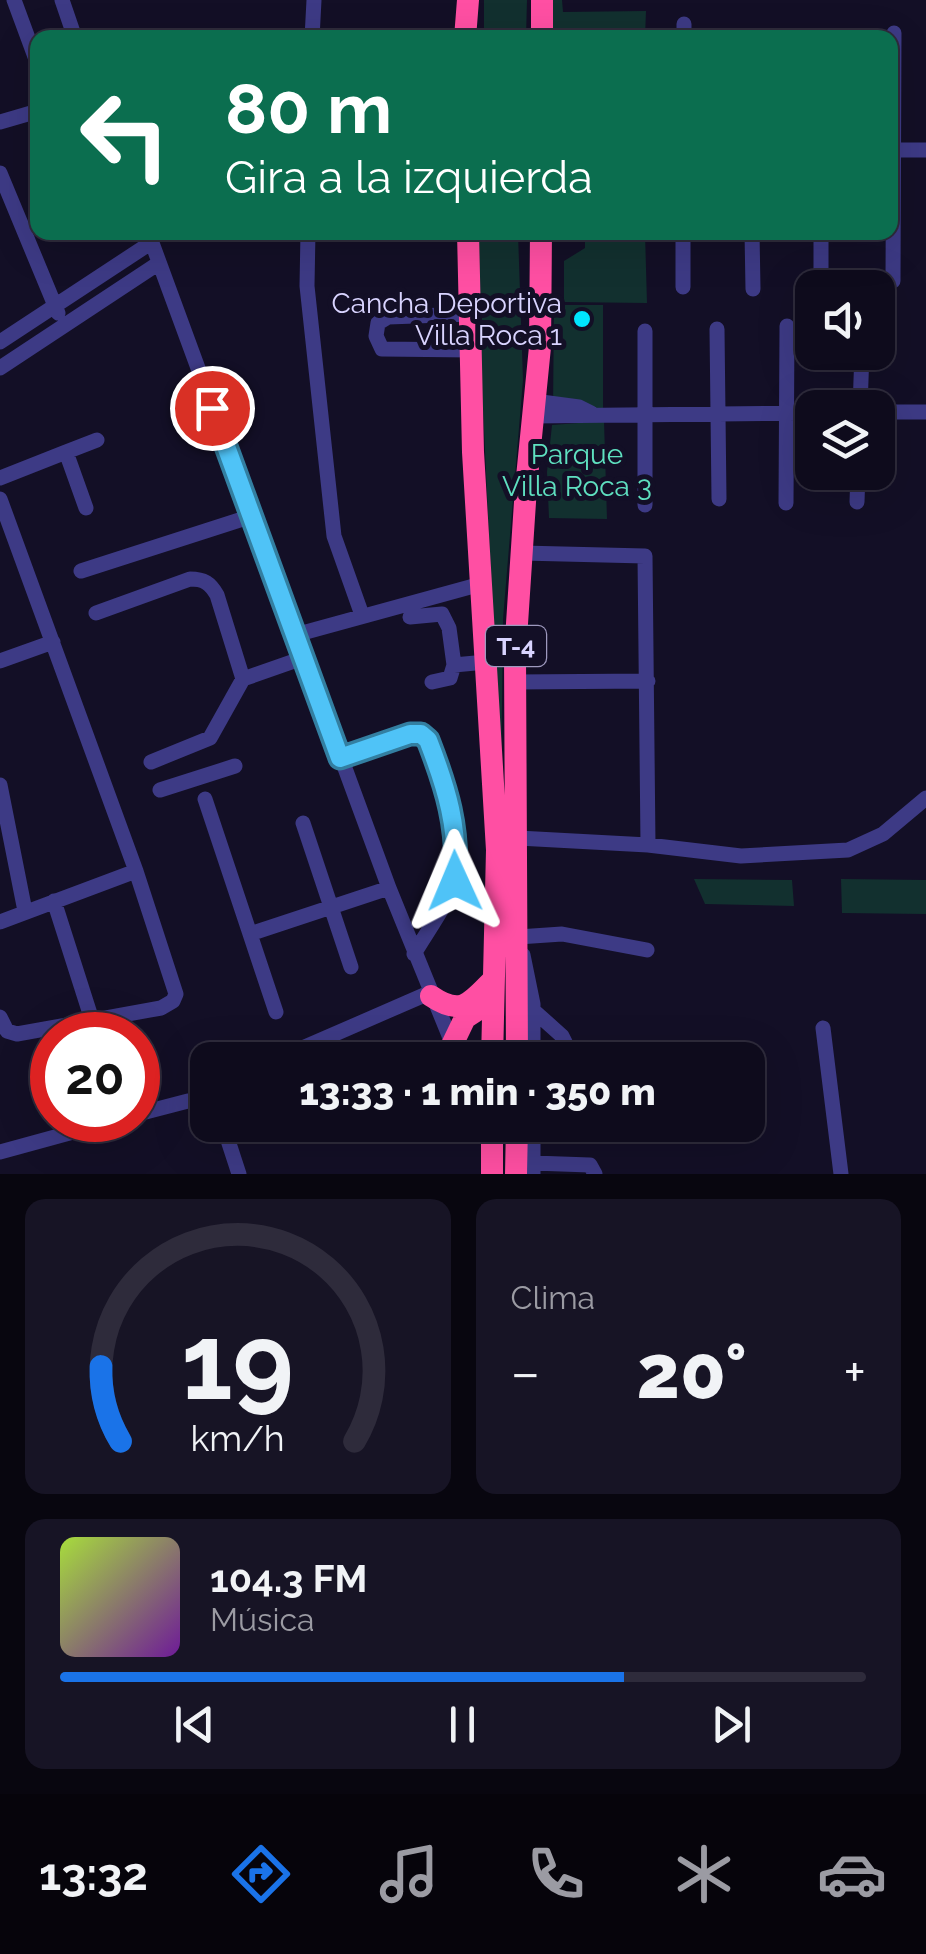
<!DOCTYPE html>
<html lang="es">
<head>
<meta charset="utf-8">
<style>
	body { margin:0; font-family:Raleway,sans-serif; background:#171425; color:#f1f3f6; height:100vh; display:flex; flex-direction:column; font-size:38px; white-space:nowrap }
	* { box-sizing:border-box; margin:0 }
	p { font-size:32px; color:#9b9ba3 }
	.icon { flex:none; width:55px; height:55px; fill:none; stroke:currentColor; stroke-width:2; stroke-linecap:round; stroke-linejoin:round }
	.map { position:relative; height:1174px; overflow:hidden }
	.side { display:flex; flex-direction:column; gap:25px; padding:25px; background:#08060f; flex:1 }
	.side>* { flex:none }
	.banner { position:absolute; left:30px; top:30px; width:868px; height:210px; border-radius:20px; box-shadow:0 10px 40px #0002,0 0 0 2px #2e2b3b; background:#0b6e4f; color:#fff; overflow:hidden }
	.tools { position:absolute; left:795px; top:270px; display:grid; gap:20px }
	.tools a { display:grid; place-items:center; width:100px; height:100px; border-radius:20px; background:#0e0b1c; box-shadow:0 10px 40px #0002,0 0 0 2px #2e2b3b; font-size:50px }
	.speed { position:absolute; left:30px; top:1012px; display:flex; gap:20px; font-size:50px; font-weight:700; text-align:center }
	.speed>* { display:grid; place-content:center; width:130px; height:130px; border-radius:50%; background:#0e0b1c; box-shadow:0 10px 40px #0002,0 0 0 2px #2e2b3b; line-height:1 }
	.speed .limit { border:15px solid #d22; background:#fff; color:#111 }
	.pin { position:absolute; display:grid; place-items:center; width:85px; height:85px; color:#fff; margin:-42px; border:5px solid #fff; border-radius:50%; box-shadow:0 2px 10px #0007 }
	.me { position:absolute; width:110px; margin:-55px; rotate:359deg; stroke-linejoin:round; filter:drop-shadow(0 0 8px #0008) }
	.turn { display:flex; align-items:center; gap:35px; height:210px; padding:0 30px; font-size:45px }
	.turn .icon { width:130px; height:130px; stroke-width:2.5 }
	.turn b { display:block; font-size:70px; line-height:85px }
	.big { font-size:75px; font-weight:800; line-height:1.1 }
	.side .tile { flex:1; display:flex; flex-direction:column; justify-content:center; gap:15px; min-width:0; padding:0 35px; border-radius:20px; background:#171425 }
	.side .dial { align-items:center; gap:0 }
	.dial svg { height:260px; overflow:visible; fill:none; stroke:#2e2b3b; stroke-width:7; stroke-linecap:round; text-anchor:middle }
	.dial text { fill:#f1f3f6; stroke:none }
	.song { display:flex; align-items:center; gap:30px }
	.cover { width:120px; height:120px; border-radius:15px; background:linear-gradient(135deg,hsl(80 70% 55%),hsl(280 70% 35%)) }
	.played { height:10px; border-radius:5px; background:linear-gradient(90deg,#1a73e8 70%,#2e2b3b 70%) }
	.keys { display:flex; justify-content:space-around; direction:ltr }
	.heat { display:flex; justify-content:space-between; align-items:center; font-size:55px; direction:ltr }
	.side .tiles { flex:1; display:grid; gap:25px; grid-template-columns:1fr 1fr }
	.tile:last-child { grid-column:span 2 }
	.trip { position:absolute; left:190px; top:1042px; width:575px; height:100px; border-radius:20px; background:#0e0b1c; box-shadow:0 10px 40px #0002,0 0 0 2px #2e2b3b; font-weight:800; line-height:100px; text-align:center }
	.tab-bar { display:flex; height:160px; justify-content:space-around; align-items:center; background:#06040b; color:#9b9ba3 }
	.tab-bar .icon { width:70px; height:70px }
	.tab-bar .on { color:#1a73e8 }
	.tab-bar b { font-size:45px; color:#f1f3f6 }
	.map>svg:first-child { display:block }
	.green { fill:#12302f }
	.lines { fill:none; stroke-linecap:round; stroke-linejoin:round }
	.minor { stroke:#3d3a85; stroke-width:15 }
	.highway { stroke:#ff4fa3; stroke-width:22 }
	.route-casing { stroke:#337fa1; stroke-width:25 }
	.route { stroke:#4fc3f7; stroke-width:18 }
	.poi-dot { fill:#00e5ff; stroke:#130f26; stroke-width:4 }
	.labels { text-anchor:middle; stroke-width:10; stroke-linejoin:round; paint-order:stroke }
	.shield { fill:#130f26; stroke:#9e99be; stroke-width:2.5 }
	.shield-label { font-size:25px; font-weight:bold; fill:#d9d4ff }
	.poi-label { font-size:28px; fill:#d9d4ff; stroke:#130f26; text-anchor:end }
	.park-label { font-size:28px; fill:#5fe0c0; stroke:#130f26 }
</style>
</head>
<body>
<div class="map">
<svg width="926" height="1174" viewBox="0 0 926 1174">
	<rect width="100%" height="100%" fill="#130f26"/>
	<!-- green -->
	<path class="green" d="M484,0H527L526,37H484Z
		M550,0H562L563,12L646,11L645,37H550Z
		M479,233H518L523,380L503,619L501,792L480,344Z
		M585,233H645L647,303L564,302V261L585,248Z
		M554,305H603V408L553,409Z
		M604,421L607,519L549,518L547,472L552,425Z
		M694,879L792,880L794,906L705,904Z
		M841,879L926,880V914L842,913Z"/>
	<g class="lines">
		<!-- minor -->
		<path class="minor" d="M14,0L38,65
			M62,0L75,38
			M312,38L314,0
			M684,38V24
			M0,122L38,111
			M890,150H926
			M0,173L58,313
			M148,232L389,888L459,1060
			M308,232L307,286L334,536L362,615
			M752,232L753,289
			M893,281L894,33
			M683,287V232
			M821,288V232
			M470,314L388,317L378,323L376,336L382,349L471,350
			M717,329L719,499
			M645,331V505
			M0,342L152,242
			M0,368L159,263
			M534,401L579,407L591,413
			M860,408L862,352
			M878,412H926
			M533,416L812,413
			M66,452L97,440
			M0,478L66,452L86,508
			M0,499L136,871L176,994L173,1001L161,1008L17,1034L7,1031L0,1017
			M857,502L858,472
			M786,503L787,326
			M81,571L252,516
			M96,613L190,579C204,579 210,583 217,595L243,679
			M410,617L442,614L449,628L454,665L486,662
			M295,635L481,584
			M0,661L53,642
			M432,682L450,678L454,665
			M515,682L648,681
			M341,758L411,734H421L429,740C444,783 465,832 455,878C451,900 426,933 414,954
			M151,762L210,738L243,679L303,658
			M0,785L25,911
			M160,790L235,766
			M205,799L250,934L389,888
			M303,823L351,967
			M518,838L648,845L645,556L522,553
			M648,845L741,856L848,850L883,834L926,798
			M54,901L92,1020
			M0,922L136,871
			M250,934L276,1012
			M518,937L562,934L647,950
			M523,955L533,1004V1060
			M533,1010L562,1036L565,1042L562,1060
			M823,1028L841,1174
			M275,1060L429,993
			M138,1114L188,1101L208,1100
			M223,1125L239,1174
			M0,1152L117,1120
			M533,1163L590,1165L595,1174
			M533,1174V1125"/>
		<!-- highway -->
		<path class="highway" d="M542,0V38
			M465,38L468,0
			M468,232L473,452L497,850L492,1060
			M431,996C462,1017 470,1003 493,980
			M452,1045L465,1018L485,1005
			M517,1060L515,654L526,487L540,347L541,232
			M492,1174V1125
			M516,1174L517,1125"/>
	</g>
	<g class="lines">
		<defs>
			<path id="route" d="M212,408L340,758L410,734H421L428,740C447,789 459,828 455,881"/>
		</defs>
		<!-- route casing -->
		<use href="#route" class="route-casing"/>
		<!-- route -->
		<use href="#route" class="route"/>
	</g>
	<!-- markers -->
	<circle class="poi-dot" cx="582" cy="319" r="10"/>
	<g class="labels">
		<!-- shield labels -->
		<rect class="shield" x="486" y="626" width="60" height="40" rx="8"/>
		<g class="shield-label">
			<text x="516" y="655">T-4</text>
		</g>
		<!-- poi labels -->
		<g class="poi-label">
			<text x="562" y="313">Cancha Deportiva<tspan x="562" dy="32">Villa Roca 1</tspan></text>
		</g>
		<!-- park labels -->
		<g class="park-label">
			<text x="577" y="464">Parque<tspan x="577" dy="32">Villa Roca 3</tspan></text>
		</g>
	</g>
</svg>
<div class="tools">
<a><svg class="icon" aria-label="sound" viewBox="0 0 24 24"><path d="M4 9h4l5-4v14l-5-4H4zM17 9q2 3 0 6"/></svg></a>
<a><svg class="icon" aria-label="layers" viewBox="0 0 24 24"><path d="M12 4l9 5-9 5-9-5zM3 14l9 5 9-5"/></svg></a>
</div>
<div class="speed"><div class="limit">20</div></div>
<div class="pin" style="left:212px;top:408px;background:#d93025"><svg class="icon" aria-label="arrive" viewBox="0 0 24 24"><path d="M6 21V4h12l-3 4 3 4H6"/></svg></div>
<svg class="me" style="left:455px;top:881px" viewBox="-20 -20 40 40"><path d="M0-17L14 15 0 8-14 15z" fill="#4fc3f7" stroke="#fff" stroke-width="4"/></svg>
<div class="trip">13:33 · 1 min · 350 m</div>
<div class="banner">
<div class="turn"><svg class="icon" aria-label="left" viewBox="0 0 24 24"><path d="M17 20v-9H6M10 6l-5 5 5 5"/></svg><div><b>80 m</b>Gira a la izquierda</div></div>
</div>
</div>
<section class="side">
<div class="tiles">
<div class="tile dial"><svg viewBox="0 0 100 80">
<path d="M14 69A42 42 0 1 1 86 69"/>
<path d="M14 69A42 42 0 0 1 8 46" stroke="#1a73e8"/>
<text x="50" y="56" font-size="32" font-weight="700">19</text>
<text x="50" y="72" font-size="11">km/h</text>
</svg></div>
<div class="tile"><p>Clima</p>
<div class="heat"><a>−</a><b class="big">20°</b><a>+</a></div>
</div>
<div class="tile">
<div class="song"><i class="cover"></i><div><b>104.3 FM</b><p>Música</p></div></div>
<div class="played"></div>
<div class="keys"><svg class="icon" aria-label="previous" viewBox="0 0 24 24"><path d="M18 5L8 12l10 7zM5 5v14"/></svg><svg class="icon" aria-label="pause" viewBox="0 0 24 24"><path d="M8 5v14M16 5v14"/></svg><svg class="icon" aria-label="next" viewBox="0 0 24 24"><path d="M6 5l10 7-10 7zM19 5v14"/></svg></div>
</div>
</div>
</section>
<nav class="tab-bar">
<b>13:32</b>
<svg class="icon on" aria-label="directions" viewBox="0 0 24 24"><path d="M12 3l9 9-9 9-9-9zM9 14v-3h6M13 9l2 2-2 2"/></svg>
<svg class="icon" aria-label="music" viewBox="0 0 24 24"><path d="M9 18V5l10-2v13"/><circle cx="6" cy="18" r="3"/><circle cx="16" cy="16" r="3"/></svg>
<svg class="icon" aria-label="phone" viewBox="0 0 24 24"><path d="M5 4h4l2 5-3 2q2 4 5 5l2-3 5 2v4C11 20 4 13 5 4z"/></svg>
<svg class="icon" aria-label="climate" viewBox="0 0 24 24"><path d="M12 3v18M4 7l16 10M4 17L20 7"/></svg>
<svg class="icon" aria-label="car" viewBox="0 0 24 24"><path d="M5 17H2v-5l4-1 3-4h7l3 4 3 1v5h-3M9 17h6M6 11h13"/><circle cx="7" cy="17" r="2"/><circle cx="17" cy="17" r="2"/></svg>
</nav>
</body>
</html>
